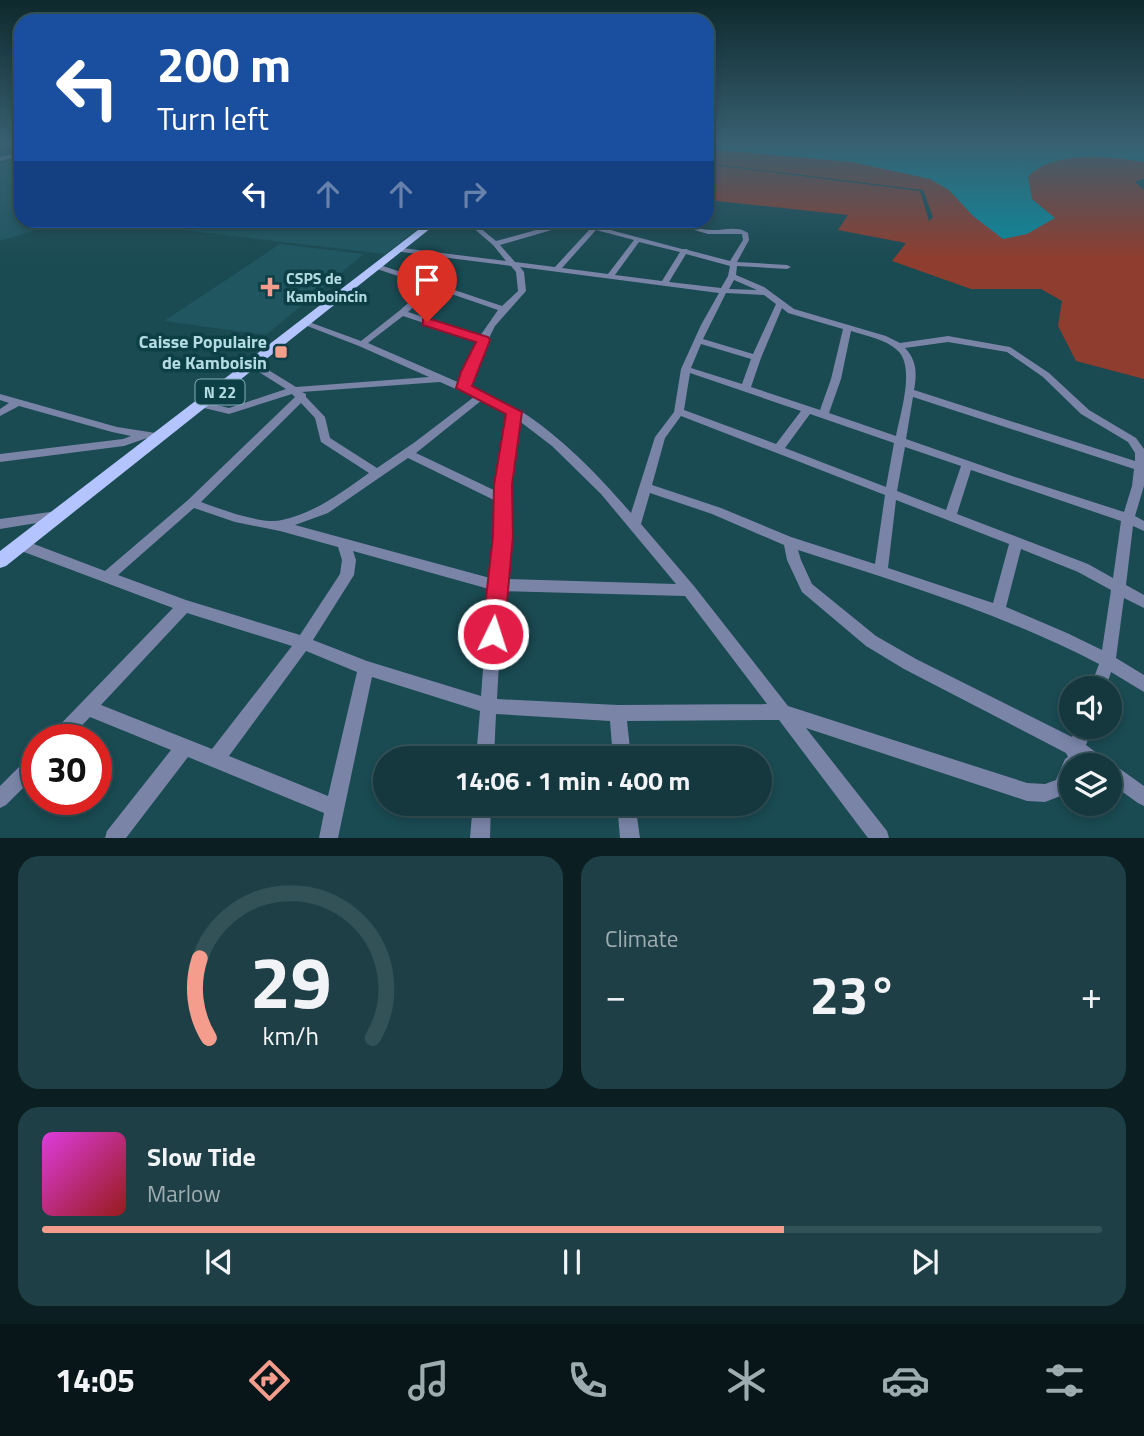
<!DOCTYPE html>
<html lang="en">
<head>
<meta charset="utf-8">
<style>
	body { margin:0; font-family:"Titillium Web",sans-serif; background:#1d3f45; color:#f1f3f6; height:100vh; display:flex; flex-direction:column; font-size:26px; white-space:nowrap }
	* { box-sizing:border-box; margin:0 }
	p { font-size:23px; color:#9dacb0 }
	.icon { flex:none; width:38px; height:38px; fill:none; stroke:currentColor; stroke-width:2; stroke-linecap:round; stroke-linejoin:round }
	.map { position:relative; height:838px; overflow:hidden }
	.side { display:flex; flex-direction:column; gap:18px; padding:18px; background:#0b1f22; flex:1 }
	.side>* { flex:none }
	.guide { position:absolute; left:14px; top:14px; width:700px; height:214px; border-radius:21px; box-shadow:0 4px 10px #0003,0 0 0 2px #335258; background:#1a4fa0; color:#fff; overflow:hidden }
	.buttons { position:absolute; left:1059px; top:676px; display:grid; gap:14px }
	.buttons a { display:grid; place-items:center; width:63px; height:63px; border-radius:50%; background:#14383e; box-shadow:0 4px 10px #0003,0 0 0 2px #335258; font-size:35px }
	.speed { position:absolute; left:21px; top:724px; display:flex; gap:14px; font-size:35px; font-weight:700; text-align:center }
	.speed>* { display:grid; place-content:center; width:91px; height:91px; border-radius:50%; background:#14383e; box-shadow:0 4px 10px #0003,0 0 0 2px #335258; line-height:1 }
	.speed .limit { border:10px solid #d22; background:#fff; color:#111 }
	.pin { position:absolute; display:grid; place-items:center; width:60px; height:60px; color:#fff; margin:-72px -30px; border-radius:50% 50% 50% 0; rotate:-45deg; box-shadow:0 0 7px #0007 }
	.pin .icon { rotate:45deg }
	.me { position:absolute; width:77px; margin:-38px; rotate:4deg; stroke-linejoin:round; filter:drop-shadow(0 0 5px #0008) }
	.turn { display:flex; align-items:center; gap:24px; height:147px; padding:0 28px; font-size:32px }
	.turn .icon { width:91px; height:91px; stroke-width:2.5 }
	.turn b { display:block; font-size:49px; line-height:60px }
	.lanes { display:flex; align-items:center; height:66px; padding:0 28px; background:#0003; justify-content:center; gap:35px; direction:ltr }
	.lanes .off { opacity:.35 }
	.big { font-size:52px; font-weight:700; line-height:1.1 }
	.side .widget { flex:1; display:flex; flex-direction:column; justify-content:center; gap:10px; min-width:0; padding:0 24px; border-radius:21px; background:#1d3f45 }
	.side .dial { align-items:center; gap:0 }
	.dial svg { height:182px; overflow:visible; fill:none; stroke:#335258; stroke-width:7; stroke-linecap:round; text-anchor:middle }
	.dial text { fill:#f1f3f6; stroke:none }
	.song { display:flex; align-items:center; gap:21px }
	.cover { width:84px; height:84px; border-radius:10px; background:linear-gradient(135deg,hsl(300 70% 55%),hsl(0 70% 35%)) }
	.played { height:7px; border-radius:4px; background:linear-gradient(90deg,#f49d8c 70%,#335258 70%) }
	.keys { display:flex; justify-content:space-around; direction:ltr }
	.heat { display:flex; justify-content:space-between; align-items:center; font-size:38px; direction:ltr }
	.side .tiles { flex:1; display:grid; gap:18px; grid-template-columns:1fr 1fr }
	.widget:last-child { grid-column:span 2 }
	.trip { position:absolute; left:373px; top:746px; width:399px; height:70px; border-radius:35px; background:#14383e; box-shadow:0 4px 10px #0003,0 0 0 2px #335258; font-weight:700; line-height:70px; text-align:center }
	.dock { display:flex; height:112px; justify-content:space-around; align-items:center; background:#081619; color:#9dacb0 }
	.dock .icon { width:49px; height:49px }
	.dock .on { color:#f49d8c }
	.dock b { font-size:32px; color:#f1f3f6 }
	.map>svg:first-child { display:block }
	.built { fill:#1f5660 }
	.green { fill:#8f3d2f }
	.water { fill:#0d8a9c }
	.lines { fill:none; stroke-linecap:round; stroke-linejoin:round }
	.minor { fill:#7984a7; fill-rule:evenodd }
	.major { fill:#b3c4fe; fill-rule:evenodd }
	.route { fill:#e11d48; stroke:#92132f; stroke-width:2 }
	.poi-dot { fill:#f49d8c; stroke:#0d3f47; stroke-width:2.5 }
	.labels { text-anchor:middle; stroke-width:7; stroke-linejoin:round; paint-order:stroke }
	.far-poi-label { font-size:16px; font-weight:bold; fill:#b3dbe3; stroke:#0d3f47; text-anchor:start }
	.shield { fill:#0d3f47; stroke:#81acb4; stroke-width:2 }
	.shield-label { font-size:16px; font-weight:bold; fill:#b3dbe3 }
	.poi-label { font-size:18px; font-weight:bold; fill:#b3dbe3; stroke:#0d3f47; text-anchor:end }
</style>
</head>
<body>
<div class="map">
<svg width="1144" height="838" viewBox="0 0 1144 838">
	<rect width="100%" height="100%" fill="#1a4a52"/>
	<!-- built -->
	<path class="built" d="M21,158V220L67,221L0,241V164Z
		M106,221L427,220V221L385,254Z
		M280,244L364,254L266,335L164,321Z"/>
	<!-- green -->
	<path class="green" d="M707,142H1144V178L1135,182L1144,190V379L1076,361L1058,326L1062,301L1041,289H971L892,261L906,243L838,230L848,215L707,200V164L920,191L929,221L933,217L923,190L707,163Z"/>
	<!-- water -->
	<path class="water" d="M707,142H1144V162C1111,156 1051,150 1028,177L1032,199L1055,218L1027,234L1003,239L973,216L949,190L930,179L852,162L707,149Z"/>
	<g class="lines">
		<!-- minor -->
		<path class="minor" d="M0,142L21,144V146L0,144Z
			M21,152V156L0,161V157Z
			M707,202L713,206L710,214L707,216Z
			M464,220H471L475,224L484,220H495L479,227L496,241L565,222L562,220H574L593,225L598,220H605L599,227L682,249H687L688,250L730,261L743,240L742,234H708L659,220C677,220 692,229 710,230C722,231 737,225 748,233L749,240L737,262L787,265L791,267L787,269L737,266L736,275L764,287L794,309L886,336L900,343L948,336L1010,347L1049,373L1089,410L1136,438L1144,449V486L1135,516L1144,521V531L1133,526L1126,585L1144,595V608L1124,598L1116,658L1144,675V692L1111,672L1106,688H1090L1099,664C1003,614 901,583 798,550L801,560L812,584L876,636L916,659L1072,737L1076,726H1093L1086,745L1105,759L1107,764L1110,763L1116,766L1144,786V806L1138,803L1110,783V765H1084L1078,760L1080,765H1071V787L1068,793L1045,802L1027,801L806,728L887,831L889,838H868L779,720L627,721L631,758H613L610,721L496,714L494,758H476L480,711L372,677L338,838H319L324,813L188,757L126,838H105L107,831L171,750L90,717L68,740H48L51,734L173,608L16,549L14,545L16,541L21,540L26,541L105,571L188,500L295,397L292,394L229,414L200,407L199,405L200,403L204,402L229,408L286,389L251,367L249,365L251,363H257L296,387L429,377L359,346L302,324L303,322H309L361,341L399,311L428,286L377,269V265H380L502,306L518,291L516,272L511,266L402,252L398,250L402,248L506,261L493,245ZM572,224L590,229L555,267L515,262L500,245ZM596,230L634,240L608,274L562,268ZM639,242L680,252L662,281L615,275ZM686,254L730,266L728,276L721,288L669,282ZM520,267L719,293L701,325L681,369L674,412L655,437L631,513C598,475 562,437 519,410C503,401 486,394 469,387L479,358L495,326L526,291L524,272ZM734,280L757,290L729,289ZM434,288L498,310L480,336L408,312ZM726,293L764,295L776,304L753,354L703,339ZM782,308L788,313L843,329L831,379L820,410L751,387L761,358ZM403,316L478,341L460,383L368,343ZM851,331C866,336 885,339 897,350C916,366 900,414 896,436L829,413L841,379ZM948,342L1007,352L1043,377L1081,414L1128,442L1135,453V461L914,390C917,375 917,360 905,348ZM701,344L751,359L742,384L691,368ZM690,373L801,411L776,444L684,410ZM440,382L474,397L415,442L377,468L330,438L325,417L306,397V394L302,392ZM913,397L1134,469L1132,486L1124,512L1012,476L906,439ZM482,400L509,413L497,485L498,492L416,453ZM301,403L315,418L321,442L369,473C342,492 315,513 282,520C262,525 220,509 201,502ZM810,414L894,443L886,487L785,448ZM681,416L885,495L875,564L791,537L721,508L652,485L665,438ZM518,420L552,446L601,494L676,584L504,579L511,510L509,485ZM905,447L961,466L946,510L897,491ZM408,458L498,502L499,510L490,578L295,525L328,513ZM971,470L1121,521L1113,578L1088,564L957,514ZM650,493L712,514L784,545L787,560L802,592L866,646L904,669L1066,753L1068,757L1065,759L1056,780L1045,784L1027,783L788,706L694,586L641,524ZM896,500L1009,544L993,603L888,568ZM194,508L235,522L280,531L338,547L342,560L340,574L300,635L186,600L118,575ZM1021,549L1078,572L1111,590L1102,650L1067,633L1006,607ZM353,551L489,589L481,696L367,661L313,640L354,575L356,560ZM503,591L685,596L767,704L618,705L497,699ZM187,613L292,646L212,749L101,705ZM306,651L357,672L328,796L229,756Z
			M0,394L117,427L162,434L167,437L162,440L147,438L124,446L0,462V454L123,439L131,436L112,432L19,406L0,416V409L9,403L0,400Z
			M57,511L61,513L63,516L61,519L0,529V519Z
			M37,752V774L6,805L0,808V786L31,755Z
			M473,803H491L490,838H470Z
			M617,803H635L640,838H620Z"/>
		<!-- major -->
		<path class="major" d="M431,220H441L6,566L0,568V551Z"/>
	</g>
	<!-- sky -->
	<linearGradient id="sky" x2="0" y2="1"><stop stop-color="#0e292d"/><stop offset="0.55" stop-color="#386071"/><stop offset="1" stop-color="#386071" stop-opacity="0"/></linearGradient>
	<rect width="1144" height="259" fill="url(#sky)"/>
	<!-- route -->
	<path class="route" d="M427,318L488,337L490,340L472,386L522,412L512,485L513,536L504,634L501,641L493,644L485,641L482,634L493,536L494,485L506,414L456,388L461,372L476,342L423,325V319Z"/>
	<!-- markers -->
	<g class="poi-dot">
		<path d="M266.5 276.5h7v7h7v7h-7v7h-7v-7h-7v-7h7z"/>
		<rect x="274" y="345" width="14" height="14" rx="3.5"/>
	</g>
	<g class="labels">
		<!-- far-poi labels -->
		<g class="far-poi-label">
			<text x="286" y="284">CSPS de<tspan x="286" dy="18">Kamboincin</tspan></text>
		</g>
		<!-- shield labels -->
		<rect class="shield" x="195.5" y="379.5" width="49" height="25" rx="5"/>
		<g class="shield-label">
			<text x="220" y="398">N 22</text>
		</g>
		<!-- poi labels -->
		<g class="poi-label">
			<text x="267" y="348">Caisse Populaire<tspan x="267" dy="21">de Kamboisin</tspan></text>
		</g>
	</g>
</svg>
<div class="buttons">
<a><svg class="icon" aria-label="sound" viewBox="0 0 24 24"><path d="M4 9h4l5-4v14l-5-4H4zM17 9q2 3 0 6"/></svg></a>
<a><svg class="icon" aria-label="layers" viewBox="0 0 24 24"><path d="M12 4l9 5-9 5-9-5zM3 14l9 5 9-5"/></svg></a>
</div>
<div class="speed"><div class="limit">30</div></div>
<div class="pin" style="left:427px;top:322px;background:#d93025"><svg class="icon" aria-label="arrive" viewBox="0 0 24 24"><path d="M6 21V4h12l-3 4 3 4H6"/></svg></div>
<svg class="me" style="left:493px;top:634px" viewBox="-20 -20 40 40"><circle r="17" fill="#e11d48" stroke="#fff" stroke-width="3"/><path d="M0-11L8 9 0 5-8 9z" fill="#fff"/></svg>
<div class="trip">14:06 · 1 min · 400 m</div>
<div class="guide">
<div class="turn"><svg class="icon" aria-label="left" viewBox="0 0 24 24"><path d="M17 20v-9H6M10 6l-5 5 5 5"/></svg><div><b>200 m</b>Turn left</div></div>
<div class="lanes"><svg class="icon" aria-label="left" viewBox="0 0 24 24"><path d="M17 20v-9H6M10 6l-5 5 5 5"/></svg><svg class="icon off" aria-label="ahead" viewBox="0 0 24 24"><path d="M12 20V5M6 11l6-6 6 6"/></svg><svg class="icon off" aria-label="ahead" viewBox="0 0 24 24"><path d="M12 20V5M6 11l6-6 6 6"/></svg><svg class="icon off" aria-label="right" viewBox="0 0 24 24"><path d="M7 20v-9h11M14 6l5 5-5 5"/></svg></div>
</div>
</div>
<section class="side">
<div class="tiles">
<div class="widget dial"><svg viewBox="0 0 100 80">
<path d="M14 69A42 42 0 1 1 86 69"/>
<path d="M14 69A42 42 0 0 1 10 34" stroke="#f49d8c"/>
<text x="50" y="56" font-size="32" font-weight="700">29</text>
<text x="50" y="72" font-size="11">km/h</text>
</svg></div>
<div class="widget"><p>Climate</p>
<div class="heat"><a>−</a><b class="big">23°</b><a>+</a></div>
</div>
<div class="widget">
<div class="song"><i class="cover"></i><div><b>Slow Tide</b><p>Marlow</p></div></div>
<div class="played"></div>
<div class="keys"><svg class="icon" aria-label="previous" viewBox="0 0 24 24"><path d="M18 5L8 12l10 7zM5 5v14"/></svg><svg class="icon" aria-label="pause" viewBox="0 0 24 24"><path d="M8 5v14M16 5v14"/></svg><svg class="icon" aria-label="next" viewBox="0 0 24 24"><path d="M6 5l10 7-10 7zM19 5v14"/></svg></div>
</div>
</div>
</section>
<nav class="dock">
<b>14:05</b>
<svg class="icon on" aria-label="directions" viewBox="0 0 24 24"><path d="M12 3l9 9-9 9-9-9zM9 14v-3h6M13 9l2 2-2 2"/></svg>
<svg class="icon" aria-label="music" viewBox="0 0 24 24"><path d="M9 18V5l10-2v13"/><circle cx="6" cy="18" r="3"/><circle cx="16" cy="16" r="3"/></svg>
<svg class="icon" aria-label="phone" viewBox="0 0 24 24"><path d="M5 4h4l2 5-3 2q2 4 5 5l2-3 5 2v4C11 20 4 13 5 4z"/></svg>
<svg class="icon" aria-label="climate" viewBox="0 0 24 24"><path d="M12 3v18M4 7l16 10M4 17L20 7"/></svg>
<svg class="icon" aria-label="car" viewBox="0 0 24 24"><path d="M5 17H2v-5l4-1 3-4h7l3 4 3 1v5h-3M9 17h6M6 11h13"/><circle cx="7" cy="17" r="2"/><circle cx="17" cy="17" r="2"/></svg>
<svg class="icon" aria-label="filters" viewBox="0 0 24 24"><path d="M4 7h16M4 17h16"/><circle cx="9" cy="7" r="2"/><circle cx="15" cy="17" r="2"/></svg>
</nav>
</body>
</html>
